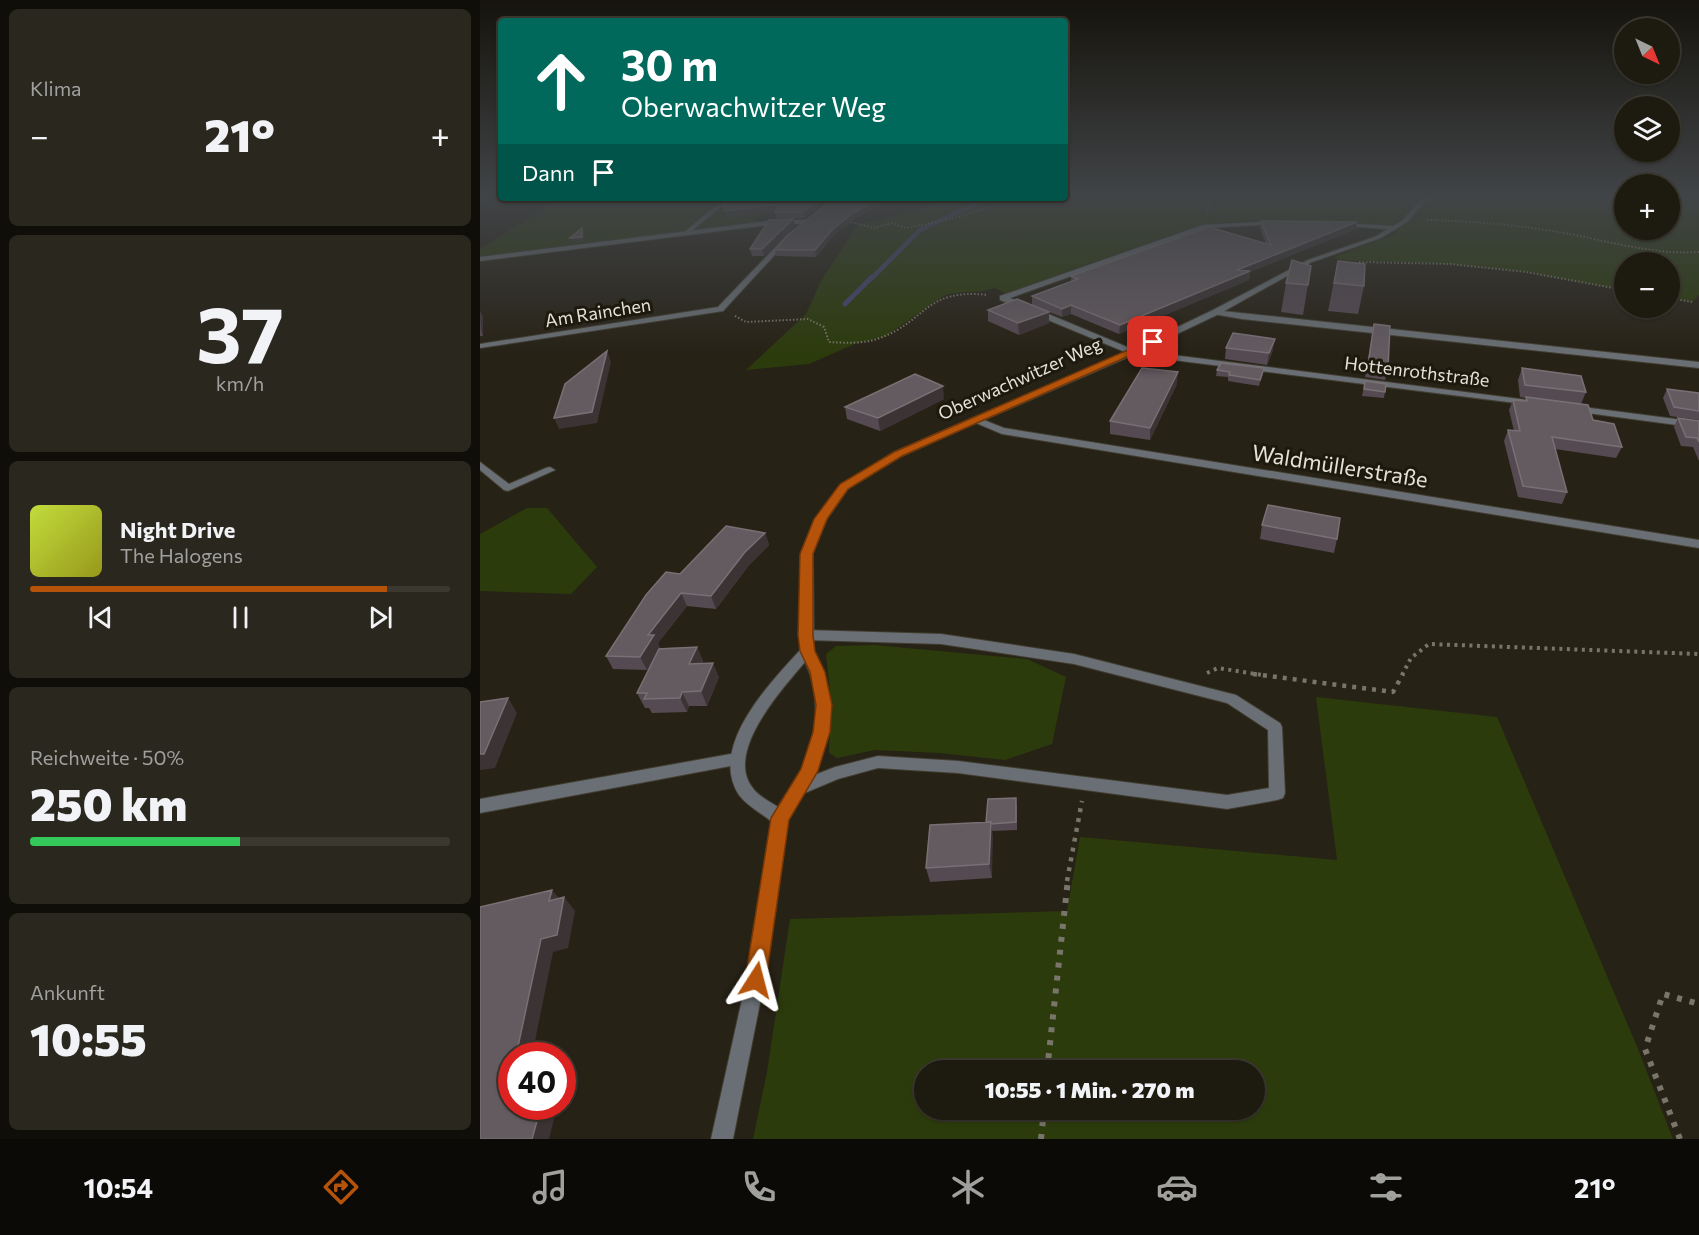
<!DOCTYPE html>
<html lang="de">
<head>
<meta charset="utf-8">
<style>
	body { margin:0; font-family:Commissioner,sans-serif; background:#2a271e; color:#f1f3f6; height:100vh; display:flex; flex-direction:column; font-size:22px; white-space:nowrap }
	* { box-sizing:border-box; margin:0 }
	p { font-size:20px; color:#a0a19f }
	.icon { flex:none; width:33px; height:33px; fill:none; stroke:currentColor; stroke-width:2; stroke-linecap:round; stroke-linejoin:round }
	.map { position:relative; flex:1; overflow:hidden }
	.panel { display:flex; flex-direction:column; gap:9px; padding:9px; background:#100e09; width:480px }
	.panel>* { flex:none }
	.hud { position:absolute; left:18px; top:18px; width:570px; height:183px; border-radius:6px; box-shadow:0 2px 4px #0004,0 0 0 2px #3b3830; background:#00695c; color:#fff; overflow:hidden }
	.needle { width:39px; rotate:137deg }
	.fabs { position:absolute; left:1134px; top:18px; display:grid; gap:12px }
	.fabs a { display:grid; place-items:center; width:66px; height:66px; border-radius:50%; background:#1d1a10; box-shadow:0 2px 4px #0004,0 0 0 2px #3b3830; font-size:30px }
	.speed { position:absolute; left:18px; top:1042px; display:flex; gap:12px; font-size:30px; font-weight:700; text-align:center }
	.speed>* { display:grid; place-content:center; width:78px; height:78px; border-radius:50%; background:#1d1a10; box-shadow:0 2px 4px #0004,0 0 0 2px #3b3830; line-height:1 }
	.speed .limit { border:9px solid #d22; background:#fff; color:#111 }
	.pin { position:absolute; display:grid; place-items:center; width:51px; height:51px; color:#fff; margin:-26px; border-radius:12px; box-shadow:0 3px 9px #0006 }
	.me { position:absolute; width:66px; margin:-33px; rotate:9deg; stroke-linejoin:round; filter:drop-shadow(0 0 4px #0008) }
	.turn { display:flex; align-items:center; gap:21px; height:126px; padding:0 24px; font-size:27px }
	.turn .icon { width:78px; height:78px; stroke-width:2.5 }
	.turn b { display:block; font-size:42px; line-height:51px }
	.then { display:flex; align-items:center; height:57px; padding:0 24px; background:#0003; gap:12px; font-size:22px }
	.big { font-size:45px; font-weight:800; line-height:1.1 }
	.panel .tile { flex:1; display:flex; flex-direction:column; justify-content:center; gap:9px; min-width:0; padding:0 21px; border-radius:9px; background:#2a271e }
	.panel .dial { align-items:center; gap:0 }
	.dial b { font-size:78px; line-height:1 }
	.song { display:flex; align-items:center; gap:18px }
	.cover { width:72px; height:72px; border-radius:9px; background:linear-gradient(135deg,hsl(70 70% 55%),hsl(60 70% 35%)) }
	.played { height:6px; border-radius:3px; background:linear-gradient(90deg,#b45309 85%,#3b3830 85%) }
	.keys { display:flex; justify-content:space-around; direction:ltr }
	.heat { display:flex; justify-content:space-between; align-items:center; font-size:33px; direction:ltr }
	.charge { height:9px; border-radius:4px; background:linear-gradient(90deg,#34c759 50%,#3b3830 0) }
	.trip { position:absolute; left:434px; top:1060px; width:351px; height:60px; border-radius:30px; background:#1d1a10; box-shadow:0 2px 4px #0004,0 0 0 2px #3b3830; font-weight:800; line-height:60px; text-align:center }
	.menu { display:flex; height:96px; justify-content:space-around; align-items:center; background:#0c0a06; color:#a0a19f }
	.menu .icon { width:42px; height:42px }
	.menu .selected { color:#b45309 }
	.menu b { font-size:27px; color:#f1f3f6 }
	main { display:flex; flex:1; min-height:0 }
	.map>svg:first-child { display:block }
	.green { fill:#2c3b0c; fill-rule:evenodd }
	.lines { fill:none; stroke-linecap:round; stroke-linejoin:round }
	.stream-far1 { stroke:#454670; stroke-width:4.5 }
	.stream { stroke:#454670; stroke-width:5 }
	.service-casing { stroke:#423d31; stroke-width:2 }
	.minor-casing { stroke:#423d31; stroke-width:2 }
	.tertiary-casing { stroke:#423d31; stroke-width:2 }
	.path-far3 { stroke:#79756b; stroke-width:2; stroke-dasharray:1.5 2; stroke-linecap:butt }
	.path-far2 { stroke:#79756b; stroke-width:4; stroke-dasharray:3 4.5; stroke-linecap:butt }
	.path-far1 { stroke:#79756b; stroke-width:4.5; stroke-dasharray:4 6; stroke-linecap:butt }
	.path { stroke:#79756b; stroke-width:6; stroke-dasharray:5 8; stroke-linecap:butt }
	.service { fill:#696f74; fill-rule:evenodd }
	.minor { fill:#696f74; fill-rule:evenodd }
	.tertiary { fill:#696f74; fill-rule:evenodd }
	.wall { fill:#554a52 }
	.shaded-wall { fill:#3c3334 }
	.building { fill:#645b61; stroke:#787074; stroke-width:1.5 }
	.route { fill:#b45309; stroke:#753606; stroke-width:1.5 }
	.labels { text-anchor:middle; stroke-width:6; stroke-linejoin:round; paint-order:stroke }
	.far-street-label { font-size:18px; fill:#e5e2da; stroke:#1d190d }
	.street-label { font-size:22px; fill:#e5e2da; stroke:#1d190d }
</style>
</head>
<body>
<main>
<section class="panel">
<div class="tile"><p>Klima</p>
<div class="heat"><a>−</a><b class="big">21°</b><a>+</a></div>
</div>
<div class="tile dial"><b>37</b><p>km/h</p></div>
<div class="tile">
<div class="song"><i class="cover"></i><div><b>Night Drive</b><p>The Halogens</p></div></div>
<div class="played"></div>
<div class="keys"><svg class="icon" aria-label="previous" viewBox="0 0 24 24"><path d="M18 5L8 12l10 7zM5 5v14"/></svg><svg class="icon" aria-label="pause" viewBox="0 0 24 24"><path d="M8 5v14M16 5v14"/></svg><svg class="icon" aria-label="next" viewBox="0 0 24 24"><path d="M6 5l10 7-10 7zM19 5v14"/></svg></div>
</div>
<div class="tile"><p>Reichweite · 50%</p><b class="big">250 km</b><div class="charge"></div></div>
<div class="tile"><p>Ankunft</p><b class="big">10:55</b></div>
</section>
<div class="map">
<svg width="1219" height="1139" viewBox="0 0 1219 1139">
	<rect width="100%" height="100%" fill="#272216"/>
	<!-- green -->
	<path class="green" d="M585,196H1144V230H1190V196H1219V295L1212,302L1190,298V262H1144V290L1046,272L970,264L860,260L854,257L916,234L915,228L901,224C841,222 779,216 719,225L526,293L514,288C497,294 482,290 465,295L404,337L377,343L329,364L266,370L326,314L342,279L378,225L443,208L457,198Z
		M81,198H298L272,223L0,258V249Z
		M47,508H67L117,567L91,594L0,591V534Z
		M394,645L547,659L586,677L572,744L525,760L460,753L395,750L357,758L349,753L351,702L346,654L356,646Z
		M836,697L1017,717L1158,1049L1193,1139H273L287,1072L310,919L587,911L600,837L857,860ZM444,1071H774V1110H444Z"/>
	<g class="lines">
		<!-- stream-far1 -->
		<path class="stream-far1" d="M461,220L498,203L501,198
			M391,279L440,230L457,222"/>
		<!-- stream -->
		<path class="stream" d="M365,304L392,277"/>
		<defs>
			<path id="service" d="M237,205L242,206L207,235H203V233Z
				M733,310L1219,362V368L762,319L733,314Z
				M691,330L698,332L692,357L688,359L684,357Z
				M326,630L461,634L594,654L756,695L800,723L802,727L805,793L803,798L797,800L747,809L478,773L398,768L358,779L320,795L314,793L312,788L314,783L355,767L398,756L478,761L747,795L789,788L788,730L747,703L594,664L461,644L326,640L321,638L319,635L321,632Z"/>
			<path id="minor" d="M944,196H950L927,222L901,238L832,262L739,314L661,351L1048,400L1051,401V405L653,355L504,420L524,428L1219,540V548L522,434L496,423L422,456L368,489L347,519L333,553L334,651L332,654H322L320,651L321,553L335,519L360,485L414,452L645,352L520,300V296L723,225L799,221L797,224L726,228L530,298L652,349L733,310L828,260L897,236L907,229L863,226L861,223L913,226L923,220Z
				M295,220H325L328,222L325,224H295L0,261V257Z
				M309,233L314,234L243,311L0,348V344L238,307Z
				M1095,406L1219,422V428L1092,411L1090,409Z
				M0,462L29,484L66,468L70,467L75,470L28,491L24,490L0,470Z
				M256,753L261,755L264,759L261,763L256,765L0,813V799Z"/>
			<path id="tertiary" d="M327,646L332,648L344,672L351,705L348,732L337,771L308,819L287,968L253,1139H231L269,968L291,821C281,813 267,806 259,795C227,746 292,681 322,648ZM325,662C341,695 338,739 321,771C314,783 305,795 298,807C289,801 278,796 272,787C245,751 303,688 325,662Z"/>
		</defs>
		<!-- service casing -->
		<use href="#service" class="service-casing"/>
		<!-- minor casing -->
		<use href="#minor" class="minor-casing"/>
		<!-- tertiary casing -->
		<use href="#tertiary" class="tertiary-casing"/>
		<!-- path-far3 -->
		<path class="path-far3" d="M1210,196L1219,199
			M726,213L733,196
			M947,220C993,221 1038,225 1084,233C1129,241 1172,255 1219,252
			M367,221L394,228L412,223L426,228L475,218L516,205L517,198
			M879,262L970,264L1046,272L1144,290
			M1190,298L1212,302
			M255,316L266,322L328,319L344,327L349,342C366,343 384,344 400,338C448,320 445,288 508,295"/>
		<!-- path-far2 -->
		<path class="path-far2" d="M727,673L738,668L782,675
			M922,675L931,658L949,644L1219,654"/>
		<!-- path-far1 -->
		<path class="path-far1" d="M773,674L913,692L923,674
			M587,881L602,801"/>
		<!-- path -->
		<path class="path" d="M567,1071L588,879
			M561,1139L564,1110
			M1200,1139L1165,1049L1183,994L1219,1004"/>
		<!-- service -->
		<use href="#service" class="service"/>
		<!-- minor -->
		<use href="#minor" class="minor"/>
		<!-- tertiary -->
		<use href="#tertiary" class="tertiary"/>
	</g>
	<!-- wall -->
	<path class="wall" d="M240,198H349L324,218H296L295,212V211L247,217Z
		M354,198H411L374,219L354,235L336,257L296,256L295,250Z
		M313,219L315,226L284,256H272L270,249Z
		M781,221L877,222L876,229L770,272L769,280L639,334L591,314L582,317L552,305V296L591,282V276L786,244L780,228Z
		M858,261L884,286L878,314L848,311Z
		M831,266L823,315L801,312L806,283Z
		M508,310L569,323L539,335L508,321Z
		M0,311L3,317V336H0Z
		M894,324L908,368L905,380L885,377Z
		M746,348L793,350L787,365L745,359Z
		M784,368L783,374L779,386L748,381V377L736,376L737,370Z
		M1042,368L1106,392L1101,404L1113,420L1142,447L1136,458L1075,449L1087,492L1082,504L1038,497L1024,441L1028,430L1034,431L1029,410L1033,400L1045,401L1046,398L1040,397L1038,380Z
		M885,381L905,392L904,398L882,396Z
		M697,384L670,440L630,434V421Z
		M1187,389L1219,393V420L1190,416L1183,398Z
		M464,399L400,431L367,419L365,407Z
		M1198,418L1219,421V461L1213,447L1201,446L1194,427Z
		M782,525L857,539L854,553L780,539Z
		M285,533L289,545L269,565L236,609L207,606L178,643L180,648L217,647L223,661L222,663L239,677L227,706H209L207,712L172,713L169,708H165L157,693L175,658L167,670L133,669L126,656L200,574Z
		M537,805V830L512,831V878L450,882L446,868L506,822Z"/>
	<!-- shaded-wall -->
	<path class="shaded-wall" d="M341,198H349L324,218L323,212Z
		M400,198H411L374,219L354,235L336,257L335,250L353,229L373,213Z
		M300,204L301,210L247,217L245,211Z
		M313,219L315,226L284,256L282,249Z
		M877,222L876,229L770,272L769,280L639,334L640,325L757,270Z
		M102,228L104,233V242L92,243L90,238Z
		M591,305V314L582,317V309Z
		M0,311L3,317V336L1,330Z
		M569,312V323L539,335L538,323Z
		M795,339L793,350L787,365L789,353Z
		M127,351L131,362L117,423L79,429L74,418Z
		M784,368L783,374L779,386L780,380Z
		M698,372L697,384L670,440V428Z
		M463,386L464,399L400,431L398,418Z
		M285,533L289,545L269,565L236,609L231,596L265,552Z
		M201,593L207,606L178,643L180,648L167,670L160,657L168,635Z
		M217,647L223,661L216,678L209,664Z
		M233,663L239,677L227,706L221,691Z
		M202,692L209,706L207,712L200,698Z
		M28,698L37,713L15,768L0,770V754Z
		M511,822L513,836L512,878L509,864Z
		M72,890L83,903L69,901Z
		M84,897L95,911L88,948L73,952L52,1056H36L61,939Z
		M82,1070L85,1073L82,1084Z
		M61,1107H77L69,1139H52Z"/>
	<!-- building -->
	<path class="building" d="M240,198H341L323,212H295L300,204L245,211Z
		M354,198H400L373,213L353,229L335,250H295L309,234Z
		M313,219L282,249H270L289,220Z
		M781,221L877,222L757,270L770,271L640,325L591,305L582,309L552,296L598,279L591,276L729,227L791,245Z
		M102,228V237L90,238Z
		M812,260L831,266L828,285L806,283Z
		M858,261L885,264L884,286L854,283Z
		M537,299L569,312L538,323L508,310Z
		M894,324L910,326L908,368L888,365Z
		M753,333L795,339L789,353L746,348Z
		M127,351L112,412L74,418L85,384Z
		M741,363L784,368L780,380L749,375L750,372L737,370Z
		M662,368L698,372L670,428L630,421Z
		M1042,368L1101,376L1106,392L1045,385Z
		M435,374L463,386L398,418L365,407Z
		M885,381L906,384L905,392L884,389Z
		M1187,389L1219,393V411L1194,407Z
		M1046,397L1108,405L1113,420L1134,424L1142,447L1072,437L1087,492L1043,486L1028,430L1040,431L1033,400L1047,401Z
		M1198,418L1219,421V442L1217,438L1206,437Z
		M788,505L860,518L857,539L782,525Z
		M246,526L285,533L265,552L231,596L201,593L168,635H174L160,657L126,656L166,595L186,572L200,574Z
		M217,647L209,664L233,663L221,691L202,692L200,698L164,699L167,693H157L179,649Z
		M28,698L4,754H0V702Z
		M536,798V822L511,824V822H506L508,799Z
		M511,822L509,864L446,868L450,825Z
		M72,890L69,901L84,897L77,935L61,939L36,1056H32V1107H61L52,1139H0V907Z"/>
	<!-- sky -->
	<linearGradient id="sky" x2="0" y2="1"><stop stop-color="#15130c"/><stop offset="0.55" stop-color="#414447"/><stop offset="1" stop-color="#414447" stop-opacity="0"/></linearGradient>
	<rect width="1219" height="355" fill="url(#sky)"/>
	<!-- route -->
	<path class="route" d="M673,339L677,342L676,344L422,456L368,489L347,519L333,554V635L335,651L345,672L352,705L350,732L338,771L309,820L286,980L283,987L276,990L268,987L265,980L291,818L321,769L333,732L336,705L330,672L320,651L318,635L320,554L334,519L360,484L414,452Z"/>
	<g class="labels">
		<!-- far-street labels -->
		<g class="far-street-label">
			<text transform="translate(118 313) rotate(-9)" y="6">Am Rainchen</text>
			<text transform="translate(937 372) rotate(7)" y="6">Hottenrothstraße</text>
			<text transform="translate(540 379) rotate(-24)" y="6">Oberwachwitzer Weg</text>
		</g>
		<!-- street labels -->
		<g class="street-label">
			<text transform="translate(860 466) rotate(9)" y="8">Waldmüllerstraße</text>
		</g>
	</g>
</svg>
<div class="fabs">
<a><svg class="needle" viewBox="-14 -14 28 28"><path d="M0-13l5 13h-10z" fill="#e53935"/><path d="M0 13l5-13h-10z" fill="#a0a19f"/></svg></a>
<a><svg class="icon" aria-label="layers" viewBox="0 0 24 24"><path d="M12 4l9 5-9 5-9-5zM3 14l9 5 9-5"/></svg></a>
<a>+</a>
<a>−</a>
</div>
<div class="speed"><div class="limit">40</div></div>
<div class="pin" style="left:673px;top:342px;background:#d93025"><svg class="icon" aria-label="arrive" viewBox="0 0 24 24"><path d="M6 21V4h12l-3 4 3 4H6"/></svg></div>
<svg class="me" style="left:276px;top:980px" viewBox="-20 -20 40 40"><path d="M0-17L14 15 0 8-14 15z" fill="#b45309" stroke="#fff" stroke-width="4"/></svg>
<div class="trip">10:55 · 1 Min. · 270 m</div>
<div class="hud">
<div class="turn"><svg class="icon" aria-label="ahead" viewBox="0 0 24 24"><path d="M12 20V5M6 11l6-6 6 6"/></svg><div><b>30 m</b>Oberwachwitzer Weg</div></div>
<div class="then">Dann<svg class="icon" aria-label="arrive" viewBox="0 0 24 24"><path d="M6 21V4h12l-3 4 3 4H6"/></svg></div>
</div>
</div>
</main>
<nav class="menu">
<b>10:54</b>
<svg class="icon selected" aria-label="directions" viewBox="0 0 24 24"><path d="M12 3l9 9-9 9-9-9zM9 14v-3h6M13 9l2 2-2 2"/></svg>
<svg class="icon" aria-label="music" viewBox="0 0 24 24"><path d="M9 18V5l10-2v13"/><circle cx="6" cy="18" r="3"/><circle cx="16" cy="16" r="3"/></svg>
<svg class="icon" aria-label="phone" viewBox="0 0 24 24"><path d="M5 4h4l2 5-3 2q2 4 5 5l2-3 5 2v4C11 20 4 13 5 4z"/></svg>
<svg class="icon" aria-label="climate" viewBox="0 0 24 24"><path d="M12 3v18M4 7l16 10M4 17L20 7"/></svg>
<svg class="icon" aria-label="car" viewBox="0 0 24 24"><path d="M5 17H2v-5l4-1 3-4h7l3 4 3 1v5h-3M9 17h6M6 11h13"/><circle cx="7" cy="17" r="2"/><circle cx="17" cy="17" r="2"/></svg>
<svg class="icon" aria-label="filters" viewBox="0 0 24 24"><path d="M4 7h16M4 17h16"/><circle cx="9" cy="7" r="2"/><circle cx="15" cy="17" r="2"/></svg>
<b>21°</b>
</nav>
</body>
</html>
